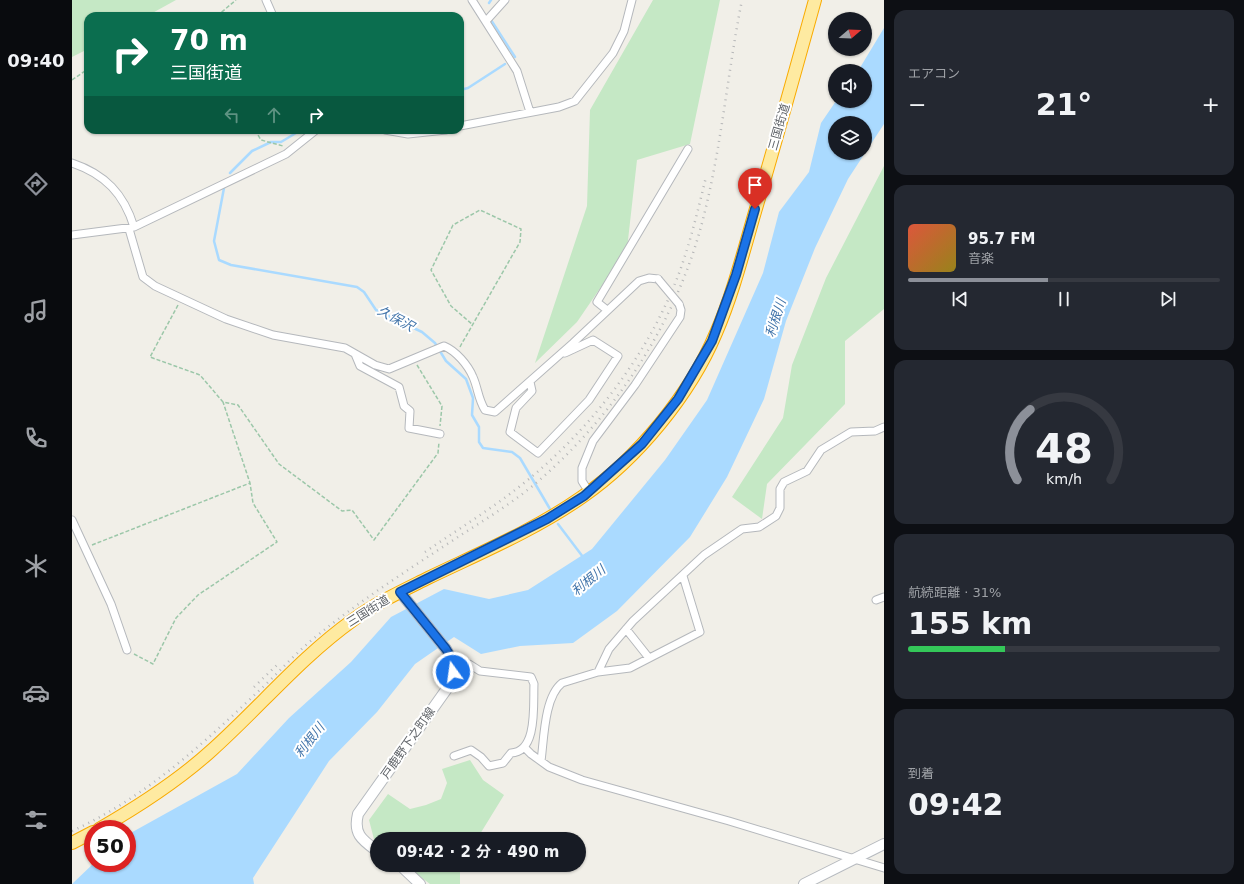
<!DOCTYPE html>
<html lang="ja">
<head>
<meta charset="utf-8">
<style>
	body { margin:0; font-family:"DejaVu Sans","Noto Sans JP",sans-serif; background:#242831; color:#f1f3f6; height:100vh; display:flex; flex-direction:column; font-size:15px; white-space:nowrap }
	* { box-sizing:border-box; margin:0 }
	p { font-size:13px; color:#9ea1a6 }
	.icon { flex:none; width:22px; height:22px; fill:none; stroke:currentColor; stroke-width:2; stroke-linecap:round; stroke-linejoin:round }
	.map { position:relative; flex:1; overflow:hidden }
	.sheet { display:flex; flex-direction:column; gap:10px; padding:10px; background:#0d0f14; width:360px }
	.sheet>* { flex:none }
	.guide { position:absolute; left:12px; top:12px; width:380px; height:122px; border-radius:12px; box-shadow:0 1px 3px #0004; background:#0b6e4f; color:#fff; overflow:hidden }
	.needle { width:26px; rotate:71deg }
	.fabs { position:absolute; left:756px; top:12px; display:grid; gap:8px }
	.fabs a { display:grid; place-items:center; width:44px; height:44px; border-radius:50%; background:#171b24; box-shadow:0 1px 3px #0004; font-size:20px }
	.speed { position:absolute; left:12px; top:820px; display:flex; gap:8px; font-size:20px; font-weight:700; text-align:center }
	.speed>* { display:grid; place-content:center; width:52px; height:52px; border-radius:50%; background:#171b24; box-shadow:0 1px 3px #0004; line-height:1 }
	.speed .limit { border:6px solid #d22; background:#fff; color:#111 }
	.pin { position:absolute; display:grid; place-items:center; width:34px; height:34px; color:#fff; margin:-41px -17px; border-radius:50% 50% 50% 0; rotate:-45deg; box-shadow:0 0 4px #0007 }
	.pin .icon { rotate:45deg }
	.me { position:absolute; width:44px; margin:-22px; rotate:346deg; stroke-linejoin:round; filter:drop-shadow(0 0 3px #0008) }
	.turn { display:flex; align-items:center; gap:14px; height:84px; padding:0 20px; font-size:18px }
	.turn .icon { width:52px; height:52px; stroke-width:2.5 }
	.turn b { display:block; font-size:28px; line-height:34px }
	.lanes { display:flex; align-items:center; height:38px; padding:0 20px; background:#0003; justify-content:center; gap:20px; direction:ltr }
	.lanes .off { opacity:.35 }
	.big { font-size:30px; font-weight:700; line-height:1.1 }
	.sheet .tile { flex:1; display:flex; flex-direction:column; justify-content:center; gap:6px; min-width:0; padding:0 14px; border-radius:12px; background:#242831 }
	.sheet .dial { align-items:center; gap:0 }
	.dial svg { height:104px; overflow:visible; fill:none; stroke:#363941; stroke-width:7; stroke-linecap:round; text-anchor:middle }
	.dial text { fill:#f1f3f6; stroke:none }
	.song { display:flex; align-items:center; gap:12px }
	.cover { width:48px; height:48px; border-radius:6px; background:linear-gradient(135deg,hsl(10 70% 55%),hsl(50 70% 35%)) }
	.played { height:4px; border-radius:2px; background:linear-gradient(90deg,#8c9099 45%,#363941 45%) }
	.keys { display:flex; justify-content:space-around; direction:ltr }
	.heat { display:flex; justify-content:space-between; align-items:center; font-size:22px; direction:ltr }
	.charge { height:6px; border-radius:3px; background:linear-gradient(90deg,#34c759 31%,#363941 0) }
	.trip { position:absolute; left:298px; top:832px; width:216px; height:40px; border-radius:20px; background:#171b24; box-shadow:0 1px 3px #0004; font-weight:700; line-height:40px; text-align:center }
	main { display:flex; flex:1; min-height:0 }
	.dock { display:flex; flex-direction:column; width:72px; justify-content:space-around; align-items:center; background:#090b0e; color:#9ea1a6 }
	.dock .icon { width:28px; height:28px }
	.dock .on { color:#8c9099 }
	.dock b { font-size:18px; color:#f1f3f6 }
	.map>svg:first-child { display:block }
	.green { fill:#c5e8c5 }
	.water { fill:#aadaff }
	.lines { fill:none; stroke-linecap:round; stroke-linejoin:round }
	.stream { stroke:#aadaff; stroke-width:2.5 }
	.minor-casing { stroke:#b5b8bc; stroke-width:9 }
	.secondary-casing { stroke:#b6babf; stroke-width:12 }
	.trunk-casing { stroke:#f9ab00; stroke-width:14 }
	.path { stroke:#9cc7a9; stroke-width:1.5; stroke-dasharray:4 2; stroke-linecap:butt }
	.minor { stroke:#fff; stroke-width:7 }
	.secondary { stroke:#fff; stroke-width:10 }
	.trunk { stroke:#feeaa1; stroke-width:12 }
	.rail { stroke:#b6b7b8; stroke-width:2.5; stroke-dasharray:1 5; stroke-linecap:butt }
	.minor-bridge-casing { stroke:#b5b8bc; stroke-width:9; stroke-linecap:butt }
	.minor-bridge { stroke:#fff; stroke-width:7 }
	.route-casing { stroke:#114b97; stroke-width:10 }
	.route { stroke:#1a73e8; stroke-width:7 }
	.labels { text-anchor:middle; stroke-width:4; stroke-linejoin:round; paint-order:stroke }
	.street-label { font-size:12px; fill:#5f6368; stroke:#fff }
	.water-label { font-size:13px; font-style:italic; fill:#4174aa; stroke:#fff }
</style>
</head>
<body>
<main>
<nav class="dock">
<b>09:40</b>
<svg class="icon on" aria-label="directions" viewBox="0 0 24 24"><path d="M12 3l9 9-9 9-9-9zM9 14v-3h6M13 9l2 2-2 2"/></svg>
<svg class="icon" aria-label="music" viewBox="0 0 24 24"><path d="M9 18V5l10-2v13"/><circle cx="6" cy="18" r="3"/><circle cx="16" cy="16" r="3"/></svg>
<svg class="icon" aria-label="phone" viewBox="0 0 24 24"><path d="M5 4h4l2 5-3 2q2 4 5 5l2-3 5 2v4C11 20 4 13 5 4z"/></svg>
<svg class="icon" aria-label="climate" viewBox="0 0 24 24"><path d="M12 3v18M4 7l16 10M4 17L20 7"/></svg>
<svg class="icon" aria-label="car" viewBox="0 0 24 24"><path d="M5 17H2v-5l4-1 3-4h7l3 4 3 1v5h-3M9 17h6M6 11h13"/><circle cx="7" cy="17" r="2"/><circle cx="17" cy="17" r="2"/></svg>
<svg class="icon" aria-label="filters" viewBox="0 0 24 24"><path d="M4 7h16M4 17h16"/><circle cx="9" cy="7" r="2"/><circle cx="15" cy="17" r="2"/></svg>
</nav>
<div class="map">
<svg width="812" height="884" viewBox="0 0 812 884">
	<rect width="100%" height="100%" fill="#f1efe8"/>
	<!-- green -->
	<path class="green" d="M0,0H104L75,16H16V49L0,57Z
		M581,0H648L618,144L565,160L555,249L505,322L463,363L515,206L518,110Z
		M812,166V309L773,341V404L695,484L690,519L660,497L711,418L720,365L754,278Z
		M398,760L411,780L432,795L405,839H305V844L303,843L297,820L316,794L338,809L354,805L369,799L375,783L370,769Z
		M333,865H391L388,871V884H358Z"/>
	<!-- water -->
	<path class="water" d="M812,28V124L793,153V123H763V153H793L776,179L743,248L714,321L692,399L655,477L618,537L545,611L501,643L448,646L409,654L382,637L343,664L305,712L257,761L181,878L182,884H0L22,863H55V835L165,774L217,718L279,662L319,617L372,589L417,599L456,590L520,549L593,460L635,400L691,273L707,212L737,172L749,123L764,101H793V71H786Z"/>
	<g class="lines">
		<!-- stream -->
		<path class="stream" d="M417,3L419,0
			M419,20L443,57
			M388,90L396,88L433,64
			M158,173L180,151L199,142H209L229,130
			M152,188L142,241L147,260L159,265L285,287L292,292L304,310L350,332L363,343L374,361L394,379L401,398L400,415L407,427V442L411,448L440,452L448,458L478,509
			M486,524L511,557"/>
		<defs>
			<path id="minor" d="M194,0L201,16
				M400,0L445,71L458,112
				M415,20L433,0
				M388,126L487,107L503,101L541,53L552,31L560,0
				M313,130L336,134L374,130
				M0,163C33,174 52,194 62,227
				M57,229L71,277L83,286L154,319L201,335L273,348L303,365L317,369L372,346C384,351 396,365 401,377C406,388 406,399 413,410L423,412L501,343L567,281L577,278L586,279
				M0,235L62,227L214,154L244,130
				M535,310L525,302L616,149
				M283,354L288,366L327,387L332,406L338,411L337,428L368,434
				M458,382L460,391L444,408L438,432L466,453L517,400L546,356L521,340L493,353
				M517,492L510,481V468L521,441L563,385L608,317L609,310L607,304
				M0,520L39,604L55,650
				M804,600L812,597
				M554,629L577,658
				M380,659L397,664L408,671L459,677L462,684C461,704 466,752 439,753L431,763L417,766L409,757L399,750L382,756
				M526,672L558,668L628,632L611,576
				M453,748L459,754L477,767L510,780L657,821L812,868
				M469,761C472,740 472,697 490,683L526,672L537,649L561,621L632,555L670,529L687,527L704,516L708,508V489L712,482L735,471L749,450L779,432L803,431L812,427"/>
			<path id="secondary" d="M305,851C290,840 281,834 286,814L374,690C380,672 384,666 374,649L328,592
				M328,865L348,884
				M732,884L812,844"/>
			<path id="trunk" d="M27,829C67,806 106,781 140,750C188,707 228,658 281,620C304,603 330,591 356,578C408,553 463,530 510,497C565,459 618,395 644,333C663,289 674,241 688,195C707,130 725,65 743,0
				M0,843L21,832"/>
		</defs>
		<!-- minor casing -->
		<use href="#minor" class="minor-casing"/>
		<!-- secondary casing -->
		<use href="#secondary" class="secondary-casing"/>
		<!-- trunk casing -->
		<use href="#trunk" class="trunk-casing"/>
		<!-- path -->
		<path class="path" d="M145,16L164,0
			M0,80L16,69
			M183,130L189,140L211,146
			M106,305L78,357L128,375L151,402L166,405L207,464L270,511L280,510L302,540L366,453L367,442
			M388,347L389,345L448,242L449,229L408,210L381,225L359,270L379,306L401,325
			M345,365L370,406L368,426
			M20,545L178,483L151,402
			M62,654L81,664L104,618L126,595L205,542L181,503L178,483"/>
		<!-- minor -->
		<use href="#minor" class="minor"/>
		<!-- secondary -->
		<use href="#secondary" class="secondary"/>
		<!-- trunk -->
		<use href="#trunk" class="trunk"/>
		<!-- rail -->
		<path class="rail" d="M353,552C388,528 424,506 457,479C521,426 576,354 606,276C618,244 626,210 634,177
			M182,687L207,663
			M0,831C75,797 134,741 192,686C209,670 224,653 241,639C287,601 339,568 389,535C414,519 440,503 463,484C546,413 608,317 633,211C650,142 656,70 670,0"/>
		<defs>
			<path id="minor-bridge" d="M586,279L607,304"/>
		</defs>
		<!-- minor-bridge casing -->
		<use href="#minor-bridge" class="minor-bridge-casing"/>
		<!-- minor-bridge -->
		<use href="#minor-bridge" class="minor-bridge"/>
	</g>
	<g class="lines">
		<defs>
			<path id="route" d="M381,672L380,659L374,649L328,592L475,519L512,496L570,444L606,399L640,341L664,275L683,209"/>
		</defs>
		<!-- route casing -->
		<use href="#route" class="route-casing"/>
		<!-- route -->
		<use href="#route" class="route"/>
	</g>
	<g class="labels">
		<!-- street labels -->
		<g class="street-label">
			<text transform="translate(707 127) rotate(-74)" y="4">三国街道</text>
			<text transform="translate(296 611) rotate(-32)" y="4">三国街道</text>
			<text transform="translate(336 743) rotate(-55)" y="4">戸鹿野下之町線</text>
		</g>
		<!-- water labels -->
		<g class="water-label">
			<text transform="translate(324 318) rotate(28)" y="5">久保沢</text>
			<text transform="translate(703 318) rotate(-72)" y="5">利根川</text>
			<text transform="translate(516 580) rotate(-40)" y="5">利根川</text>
			<text transform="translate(237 740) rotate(-52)" y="5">利根川</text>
		</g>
	</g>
</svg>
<div class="fabs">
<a><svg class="needle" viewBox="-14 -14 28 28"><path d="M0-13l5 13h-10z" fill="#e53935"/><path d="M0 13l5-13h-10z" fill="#9ea1a6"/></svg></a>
<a><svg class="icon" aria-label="sound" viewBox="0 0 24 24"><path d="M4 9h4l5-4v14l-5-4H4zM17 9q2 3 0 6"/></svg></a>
<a><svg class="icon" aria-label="layers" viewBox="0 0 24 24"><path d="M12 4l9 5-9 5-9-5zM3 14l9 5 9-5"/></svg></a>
</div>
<div class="speed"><div class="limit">50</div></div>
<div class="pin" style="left:683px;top:209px;background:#d93025"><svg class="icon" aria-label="arrive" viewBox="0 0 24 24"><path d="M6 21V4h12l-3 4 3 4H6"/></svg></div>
<svg class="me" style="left:381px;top:672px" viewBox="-20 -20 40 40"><circle r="17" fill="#1a73e8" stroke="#fff" stroke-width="3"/><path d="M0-11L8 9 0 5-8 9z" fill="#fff"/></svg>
<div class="trip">09:42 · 2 分 · 490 m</div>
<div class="guide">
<div class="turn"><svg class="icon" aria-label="right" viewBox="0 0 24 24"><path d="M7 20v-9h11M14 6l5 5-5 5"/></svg><div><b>70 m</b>三国街道</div></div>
<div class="lanes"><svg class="icon off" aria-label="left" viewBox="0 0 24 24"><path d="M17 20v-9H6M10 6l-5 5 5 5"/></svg><svg class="icon off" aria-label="ahead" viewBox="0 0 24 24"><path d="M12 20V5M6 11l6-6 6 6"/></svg><svg class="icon" aria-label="right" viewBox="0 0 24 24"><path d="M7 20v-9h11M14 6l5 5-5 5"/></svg></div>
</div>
</div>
<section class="sheet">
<div class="tile"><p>エアコン</p>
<div class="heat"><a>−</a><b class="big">21°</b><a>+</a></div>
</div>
<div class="tile">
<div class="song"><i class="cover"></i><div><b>95.7 FM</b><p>音楽</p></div></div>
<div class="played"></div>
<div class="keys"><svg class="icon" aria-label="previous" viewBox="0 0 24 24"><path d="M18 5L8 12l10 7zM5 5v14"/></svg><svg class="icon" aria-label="pause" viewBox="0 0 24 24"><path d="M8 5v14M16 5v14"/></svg><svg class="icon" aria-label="next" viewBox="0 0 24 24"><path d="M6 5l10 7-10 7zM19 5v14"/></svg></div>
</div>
<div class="tile dial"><svg viewBox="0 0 100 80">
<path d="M14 69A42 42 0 1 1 86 69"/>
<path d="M14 69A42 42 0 0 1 24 15" stroke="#8c9099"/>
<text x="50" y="56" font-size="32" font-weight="700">48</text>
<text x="50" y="72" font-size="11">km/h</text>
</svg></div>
<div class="tile"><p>航続距離 · 31%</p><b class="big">155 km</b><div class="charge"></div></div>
<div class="tile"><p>到着</p><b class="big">09:42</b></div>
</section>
</main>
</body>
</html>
